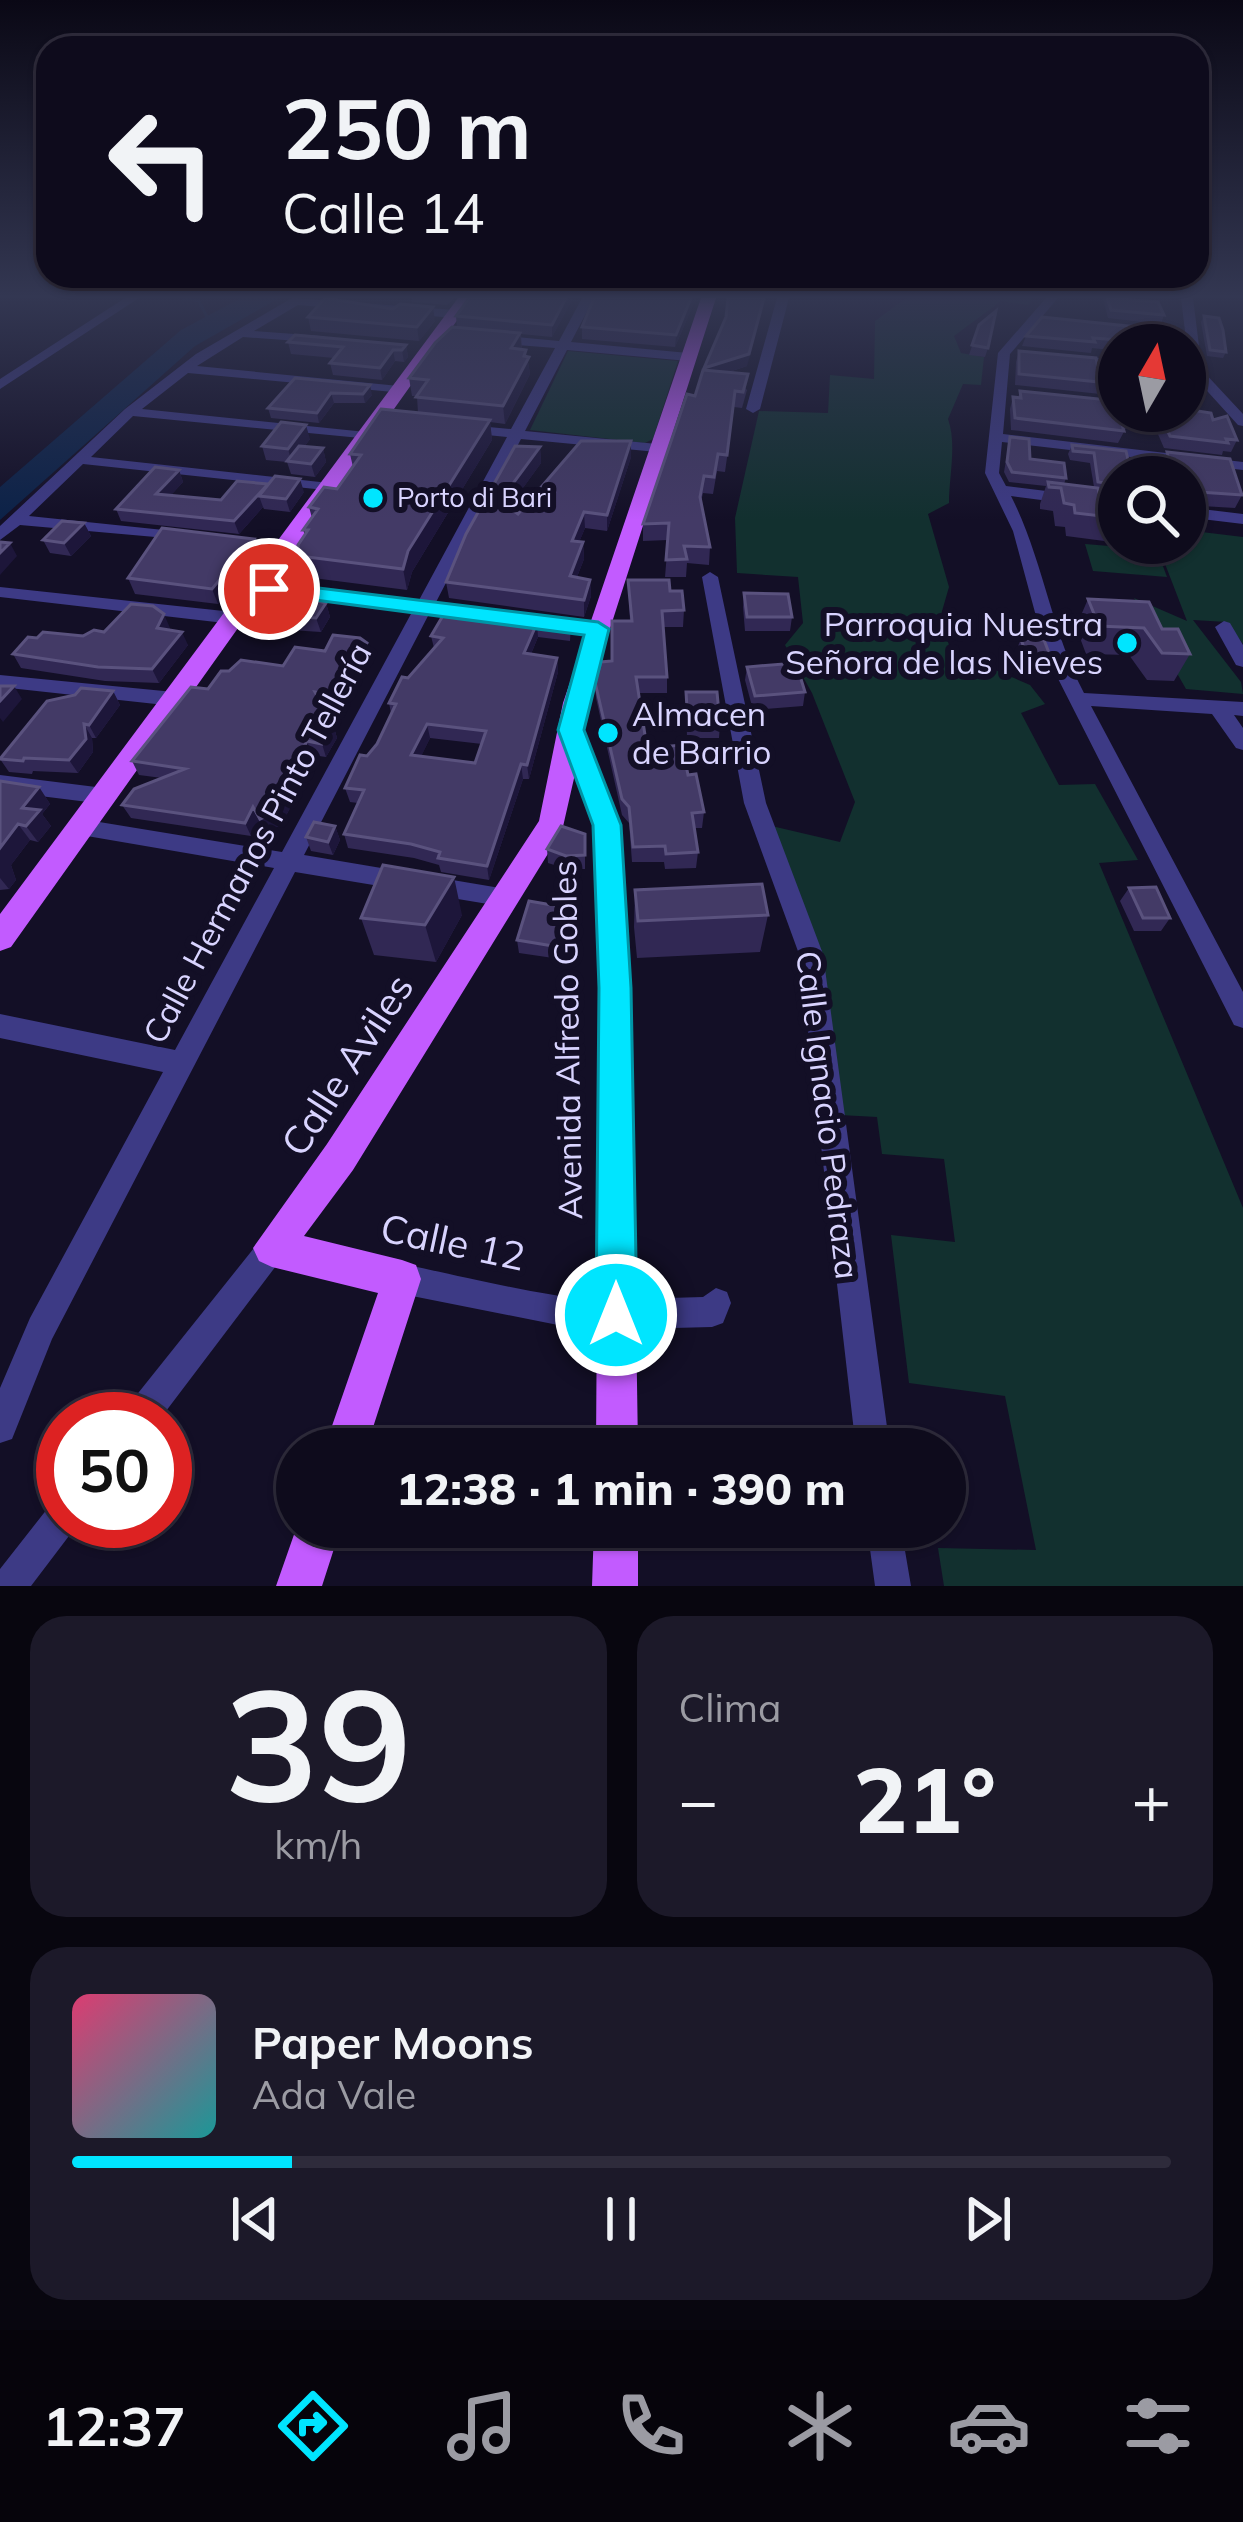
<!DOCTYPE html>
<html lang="es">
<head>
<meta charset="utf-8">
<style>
	body { margin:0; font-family:Mulish,sans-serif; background:#1c1929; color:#f1f3f6; height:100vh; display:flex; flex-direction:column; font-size:45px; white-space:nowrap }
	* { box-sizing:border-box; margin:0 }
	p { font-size:39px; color:#9b9ba3 }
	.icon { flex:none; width:66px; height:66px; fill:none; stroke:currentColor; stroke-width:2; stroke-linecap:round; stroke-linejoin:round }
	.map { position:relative; height:1586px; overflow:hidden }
	.panel { display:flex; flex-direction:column; gap:30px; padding:30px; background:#08060f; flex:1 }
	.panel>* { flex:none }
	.banner { position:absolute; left:36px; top:36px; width:1173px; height:252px; border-radius:36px; box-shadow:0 3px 9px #0004,0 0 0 3px #2e2b3b; background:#0e0b1c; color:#f1f3f6; overflow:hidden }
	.needle { width:78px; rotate:9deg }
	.fabs { position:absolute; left:1098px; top:324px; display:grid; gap:24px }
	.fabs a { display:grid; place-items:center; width:108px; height:108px; border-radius:50%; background:#0e0b1c; box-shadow:0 3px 9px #0004,0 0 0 3px #2e2b3b; font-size:60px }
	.speed { position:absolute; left:36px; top:1392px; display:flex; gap:24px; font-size:60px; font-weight:700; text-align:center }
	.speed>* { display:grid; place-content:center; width:156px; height:156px; border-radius:50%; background:#0e0b1c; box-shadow:0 3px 9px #0004,0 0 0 3px #2e2b3b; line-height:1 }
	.speed .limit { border:18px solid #d22; background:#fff; color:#111 }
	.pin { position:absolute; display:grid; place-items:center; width:102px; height:102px; color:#fff; margin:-51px; border:6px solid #fff; border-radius:50%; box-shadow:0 3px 12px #0007 }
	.me { position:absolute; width:132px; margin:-66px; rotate:0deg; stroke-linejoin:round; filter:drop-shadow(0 0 9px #0008) }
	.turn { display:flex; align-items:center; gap:42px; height:252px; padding:0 48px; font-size:54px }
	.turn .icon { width:156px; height:156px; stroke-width:2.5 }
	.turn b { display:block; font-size:84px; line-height:102px }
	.big { font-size:90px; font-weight:800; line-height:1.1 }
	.panel .tile { flex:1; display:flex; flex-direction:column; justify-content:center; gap:18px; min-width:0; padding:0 42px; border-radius:36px; background:#1c1929 }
	.panel .dial { align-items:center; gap:0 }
	.dial b { font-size:156px; line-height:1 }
	.song { display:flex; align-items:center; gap:36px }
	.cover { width:144px; height:144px; border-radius:18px; background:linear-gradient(135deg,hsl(340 70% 55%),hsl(180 70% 35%)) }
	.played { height:12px; border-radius:6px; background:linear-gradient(90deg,#00e5ff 20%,#2e2b3b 20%) }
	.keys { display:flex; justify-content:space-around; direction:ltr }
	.heat { display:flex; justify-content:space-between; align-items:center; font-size:66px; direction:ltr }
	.panel .tiles { flex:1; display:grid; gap:30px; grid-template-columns:1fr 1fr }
	.tile:last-child { grid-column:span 2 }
	.trip { position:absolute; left:276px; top:1428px; width:690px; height:120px; border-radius:60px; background:#0e0b1c; box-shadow:0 3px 9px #0004,0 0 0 3px #2e2b3b; font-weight:800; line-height:120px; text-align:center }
	.menu { display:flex; height:192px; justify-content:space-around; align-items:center; background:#06040b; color:#9b9ba3 }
	.menu .icon { width:84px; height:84px }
	.menu .selected { color:#00e5ff }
	.menu b { font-size:54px; color:#f1f3f6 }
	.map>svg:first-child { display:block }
	.green { fill:#12302f }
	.water { fill:#0c2248 }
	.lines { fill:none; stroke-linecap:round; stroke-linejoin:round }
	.stream { stroke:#0c2248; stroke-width:3 }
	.minor { fill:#3d3a85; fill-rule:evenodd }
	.major { fill:#c25bff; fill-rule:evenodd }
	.wall { fill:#312854; fill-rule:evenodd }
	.shaded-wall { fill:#1d163a }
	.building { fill:#433a66; stroke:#5a527e; stroke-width:3; fill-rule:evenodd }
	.route { fill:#00e5ff; stroke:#0095a6; stroke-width:3 }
	.poi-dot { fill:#00e5ff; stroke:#130f26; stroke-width:4.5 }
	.labels { text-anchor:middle; stroke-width:12; stroke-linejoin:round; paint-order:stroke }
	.far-poi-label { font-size:27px; fill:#d9d4ff; stroke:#130f26; text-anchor:start }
	.poi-label { font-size:33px; fill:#d9d4ff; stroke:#130f26; text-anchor:end }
	.street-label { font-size:33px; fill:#d9d4ff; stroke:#130f26 }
	.near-street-label { font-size:39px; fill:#d9d4ff; stroke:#130f26 }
</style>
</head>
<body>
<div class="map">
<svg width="1243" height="1586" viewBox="0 0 1243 1586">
	<rect width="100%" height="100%" fill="#130f26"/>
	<!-- green -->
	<path class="green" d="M906,298H1033L1029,305L1001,301L954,336L961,353L984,357L981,385L963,384L948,419C957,444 949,476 949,503L928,514L949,587L940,618L951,651L1030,685L1045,704L1021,713L1059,785L1095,784L1138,860L1099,863L1243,1208V1586H944L938,1548L1036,1550L1005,1396L909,1383L891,1235L955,1242L944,1159L882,1154L877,1117L840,1115L818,943L759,823L840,842L855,802L812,693L785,645L803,623L798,577L737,573L735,518L759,411L828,413L830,375L874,379L875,321Z
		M568,351L678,361L653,439L645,443L530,430Z
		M1185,530L1243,537V644L1227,622L1193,620L1241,682L1243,694L1186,689L1134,598L1187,621L1157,543H1185Z
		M1085,544L1157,550L1167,577L1093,571Z"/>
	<!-- water -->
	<path class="water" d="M241,298H279L195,346L0,520V487L181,330Z"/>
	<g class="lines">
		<!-- stream -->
		<path class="stream" d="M184,298L199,301L209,321"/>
		<!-- minor -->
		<path class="minor" d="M125,298H139L0,389V379Z
			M292,298L455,310L461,314L455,318L298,305L254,331L321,336L325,337V343L243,337L197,366L399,386L404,387V393L188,373L142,409L366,432L371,433V439L133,416L91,457L329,483L334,485V491L83,464L29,516L183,532L191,537L189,540L20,525L0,540V526L125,409L196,354Z
			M582,298H594L571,342L688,353L694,357L688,361L567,350L525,431L657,444L664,448L657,452L521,439L435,604L472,608L481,614L472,620L429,614L304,855L506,889L514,891L517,898L514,905L506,907L295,872L52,1339L12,1439L0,1443V1388L30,1318L163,1072L0,1038V1014L175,1050L274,868L81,835L73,833L70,827L73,821L81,819L282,852L412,612L257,592L248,587L257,582L418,602L507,437L467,433L460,429L467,425L511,429L555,348L494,343L488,339L494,335L559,341Z
			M777,298H789L760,409L753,413L746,409Z
			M1046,298H1058L1010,354L1003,434L1243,462V470L1002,442L999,473L1006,486L1119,500V510L1011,496C1043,559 1051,630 1084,693L1243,702V716L1234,715L1243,728V750L1236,748L1212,714L1091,706L1243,992V1028L1234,1025L1047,657L1013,531L985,473L998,353Z
			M1181,298H1193L1202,370L1243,414V426L1238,425L1189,371L1186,338L1133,333L1127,329L1133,325L1185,331Z
			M1070,355L1119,360V368L1065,362L1064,359Z
			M1185,507L1243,514V524L1185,517Z
			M231,537L285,543L293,548L285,553L225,545V539Z
			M710,572L718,577L766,803L823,954L890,1449H856L799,954L744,803L702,577Z
			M0,587L233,612L242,618L233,624L0,597Z
			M545,617L598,623L607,629L598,635L539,627L536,623Z
			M1224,621L1230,623L1243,645V667L1236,665L1215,627Z
			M0,675L174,692L184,699L174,706L0,687Z
			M0,775L104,788L111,790L115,796L111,802L104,804L0,791Z
			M272,1233L282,1238L287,1248L282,1258L160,1419H123L127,1407L262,1238Z
			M402,1264C445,1272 603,1312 634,1299L703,1297L716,1288L727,1292L731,1303L723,1323L712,1327L634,1329L627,1326L617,1330L588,1331L402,1294L391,1290L387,1279L391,1268Z
			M63,1499V1521H78L75,1528L31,1586H0V1569L51,1504Z
			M867,1527H901L911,1586H875Z"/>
		<!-- major -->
		<path class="major" d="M458,298H473L11,947L0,951V914Z
			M701,298H716L607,638L583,729L621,825L631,988L638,1449H596L599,988L593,825L575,774L562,831L353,1170L304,1236L402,1260L416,1265L421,1279L366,1449H324L378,1293L272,1267L259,1261L253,1248L327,1144L539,821L563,703Z
			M297,1526L341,1527L322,1586H276Z
			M594,1527H638V1586H592Z"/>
	</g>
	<!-- wall -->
	<path class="wall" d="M412,298H454L447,305L412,302Z
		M469,298H573L552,337L521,334L522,350L527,356L530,374L505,424L490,422L492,440L412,572L407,590L305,577L299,556L305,535L303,530L312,518L309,507L337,489L353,467L350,454L418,413L417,396H412L409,378L457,328L456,316Z
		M696,298L675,347L582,339V327Z
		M1103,298H1127L1164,315L1161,324L1108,318Z
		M393,309L435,321L419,341L311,331L308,317Z
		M1204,316L1226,352L1223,358L1207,356L1201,322Z
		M1042,317L1161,345H1119V351L1092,348L1091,353L1022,346L1026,336Z
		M979,325L988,348L985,357L969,355Z
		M288,342L406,345L408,357L404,362L395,361L382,380L333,375L330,363L334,358L291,354Z
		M1019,351L1100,378L1119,380V396L1015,385L1016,362Z
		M747,366L729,372L747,390L742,408L734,407L725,472L717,471L713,494L703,493L701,502L710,547L709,565L687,563L686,577H665L668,540L643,541V524L695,396L704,368Z
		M295,378L372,395L365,403H334L319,423L271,418L268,408Z
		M1185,381L1204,392L1198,405H1185Z
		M1020,391L1138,414L1132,426H1127L1118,443L1011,430L1010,409L1013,397L1018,398Z
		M1152,411H1185L1213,420L1237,440L1231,452L1223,451L1222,455L1164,448L1150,416Z
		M1010,437L1030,459L1066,478L1064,484L1094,487L1090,463L1070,460L1068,454L1072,445L1126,451L1119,477V494L1099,492L1100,500L1118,502L1119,525L1112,542L1066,536L1065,527L1055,526L1053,511L1040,509V504L1046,486L1009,482L1004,472Z
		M310,439L304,447L323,448L326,462L315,477L291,474L287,462L266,460L262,446Z
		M631,441V457L607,531L585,528L579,542H583L584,559L577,577L590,580L591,596L584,617L449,598L446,582L540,447L541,463L509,507L518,514Z
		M1167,452L1242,495L1235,508L1185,505V477H1163L1160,465Z
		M179,470L183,482L171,495L221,500L304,492L290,512L264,509L263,507L239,534L121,521L116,509Z
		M84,523L91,536L71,556L50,553L43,540Z
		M254,539L259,554L218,604L135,594L128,578Z
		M628,580L670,591L684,610L683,627H663L667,677V693H638L647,748L688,775L704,812L702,828H694L698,852L696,868L665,869L664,862H632L629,823L622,815L596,698L595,682L612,661L630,621Z
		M744,593L792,617L790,631H745L743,607Z
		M1088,599L1162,629L1190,654L1174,681L1147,680L1129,655L1086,654L1076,627Z
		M326,603L330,617L321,632L244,627L239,613Z
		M448,607L571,622L570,641L538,637L531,654L557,658L558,672L529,779H523L489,880L441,872L439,865L414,858L348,848L344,834L358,803L350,802L345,788L377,744L391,713L389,703L434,648L431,636ZM430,738L482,744L475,763L421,756Z
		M170,628L169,630L188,645L159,683L105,681L21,668L13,654L37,638Z
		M1021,639L1051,658L1045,672L1021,671L1015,653Z
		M370,657L344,709L323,707L333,724L337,738L326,757L312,755L287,801L290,808L281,825L266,832L259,821L251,836L131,818L122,805L162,778L139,775L132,761L229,671Z
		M747,667L805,692L803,706L753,710L745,680Z
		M113,691L120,705L96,738H92L93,752L78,773L33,771L32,774L9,772L0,759Z
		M686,692L720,724L719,738H687Z
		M0,781L39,787L50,804L42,814L51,826L38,842L30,840L11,865L16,880L9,889L0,890Z
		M335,826L340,840L333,855L311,851L306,837Z
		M585,834V869H567L548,863L547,849Z
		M1129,888L1170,918L1161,931H1134L1120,901Z
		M635,890L768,915L760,952L637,958L634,927Z
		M462,915L436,962L374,955L361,918Z
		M570,921L560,959L519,953L517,940Z"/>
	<!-- shaded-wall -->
	<path class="shaded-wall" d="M566,298H573L552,337V325Z
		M691,298H696L675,347L676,335Z
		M764,298H766L747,366L703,380L704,368Z
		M433,307L435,321L419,341L417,327Z
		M520,333L522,351L511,348Z
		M406,345L408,357L404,362L402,350Z
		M393,350L395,361L382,380L380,368Z
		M526,350L530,374L505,424L503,406Z
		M370,385L372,395L365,403L363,394Z
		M331,393L334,403L319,423L317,413Z
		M490,420L492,440L412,572L407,590L403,569L408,551Z
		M306,425L310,439L292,463L288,449Z
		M631,441V457L607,531V515Z
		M540,447L541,463L502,517L500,501Z
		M323,448L326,462L315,477L311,464Z
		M179,470L183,482L161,506L156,494Z
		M300,479L304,492L290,512L286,499Z
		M268,484L259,496L263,507L239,534L234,521Z
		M584,512L585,528L573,557L572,541Z
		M84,523L91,536L71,556L64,543Z
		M254,539L259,554L218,604L212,589Z
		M583,542L584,559L571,592L570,576Z
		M10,543L17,556L0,575V553Z
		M590,580L591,596L584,617V600Z
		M326,603L330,617L321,632L316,618Z
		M164,614L170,628L163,641L157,628Z
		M537,623L538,637L525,668L524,653Z
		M182,632L188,645L159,683L152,669Z
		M367,643L370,657L344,709L340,696Z
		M557,658L558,672L529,779L527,765Z
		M14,686L22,699L3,722L0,718V701Z
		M113,691L120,705L96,738L89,725Z
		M84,724L92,738L93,752L78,773L69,760Z
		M333,724L337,738L326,757L322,744Z
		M427,724L430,738L415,769L411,755Z
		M307,741L312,755L287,801L290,808L281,825L266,832L260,819L279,793Z
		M521,764L523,779L489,880L487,866Z
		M39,787L50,804L42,814L51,826L38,842L26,826L22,808Z
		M253,807L259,821L251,836L245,823Z
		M18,824L30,840L11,865L16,880L9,889L0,878V848Z
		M335,826L340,840L333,855L328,842Z
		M454,877L462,915L436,962L425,925Z
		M569,908L570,921L560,959L559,947Z"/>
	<!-- building -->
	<path class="building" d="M325,298L393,309L400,304L433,307L417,327L308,317Z
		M469,298H566L552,325L456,316Z
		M594,298H691L676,335L582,327Z
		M728,298H764L749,354L704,368L726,317Z
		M1107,298L1158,302L1164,315L1111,310Z
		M996,311L988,348L972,345L979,325Z
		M1204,316L1219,318L1223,330L1226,352L1210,350Z
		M1042,317L1156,329L1161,345H1132L1131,341L1093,338L1095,342L1026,336Z
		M452,327L520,333L511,348L526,350L524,356L529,357L503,406L416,397L428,380L409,378L435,343Z
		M295,335L406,345L402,350H393L380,368L330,363L343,347L288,342Z
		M1019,351L1096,358L1100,378L1119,380V384L1019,374Z
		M703,370L748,374L743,392L735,391L727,455L718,454L714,477L704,476L700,497L710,547L684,546L687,559L666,560L669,523L643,524L687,394L695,396Z
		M295,378L370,385L363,394L331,393L317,413L268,408Z
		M1185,381L1201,382L1204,392L1185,393Z
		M1020,391L1119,401V411H1137L1138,414L1127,413L1129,422H1121L1124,431L1015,418L1013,397L1021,398Z
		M381,409L490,420L408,551L403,569L299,556L298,545L308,530H303L318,509L309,507L324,487L337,489L361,455L350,454Z
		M1185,409L1211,413L1213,420L1227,416L1237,440L1226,439L1228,443L1170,436L1158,411H1185Z
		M281,422L306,425L288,449L262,446Z
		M1010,437L1029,439L1030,459L1064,463L1066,478L1012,472L1007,462Z
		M581,441H631L607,515L584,512L572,541L583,542L570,576L590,580L584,600L446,582L466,534L515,446L540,447L500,501L518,514Z
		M1072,445L1126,451L1132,477H1119V485L1098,482L1094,453L1073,451Z
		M299,446L323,448L311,464L287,461Z
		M1167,452L1230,459L1242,495L1185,491V477H1173Z
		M155,467L179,470L156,494L221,500L237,481L268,484L234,521L116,509Z
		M275,476L300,479L286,499L259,496Z
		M1048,482L1098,488L1100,500L1118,502L1119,518L1075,513L1074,505L1064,503L1061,488L1049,487Z
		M62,521L84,523L64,543L43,540Z
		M162,528L254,539L212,589L128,578Z
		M0,542L10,543L0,553Z
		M628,580H669L670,591H682L684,610L662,611L667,677H636L647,748L682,745L688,775L696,774L704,812L692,813L698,852L666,854L665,846L633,847L629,807L622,799L595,682L601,662L612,661V621H632Z
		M259,586L326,603L316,618L239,613Z
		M744,593L788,594L792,617H747Z
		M1088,599L1149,602L1162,629H1178L1190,654L1162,653L1144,628L1099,626Z
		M131,604L153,606L164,614L157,628L182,632L152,669L98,667L13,654L28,637L37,638L43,632L83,636L94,630L104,632Z
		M448,607L571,622L570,627L537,623L524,653L557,658L527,765L521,764L487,866L438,858L440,852L411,844L344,834L364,790L345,788L360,755L367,756L377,744L396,704L389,703L402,677L408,678L443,638L431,636ZM427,724L486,731L475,763L411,755Z
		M333,635L360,638L367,643L340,696L315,692L333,724L322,744L307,741L279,793L285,794L275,812L260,819L253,807L245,823L122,805L134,789L185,769L132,761L191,687L208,689L221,671H229L241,660L283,666L295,647L325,651Z
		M1021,639L1044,640L1051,658L1027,657Z
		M796,663L805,692L755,696L747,667Z
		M0,686H14L0,701Z
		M81,688L113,691L89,725L84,724L86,739L69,760L24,758L23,761L0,759L47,701L75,695Z
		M686,692H717L720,724H688Z
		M0,781L39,787L22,808L40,810L26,826L18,824L0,848Z
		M314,822L335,826L328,842L306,837Z
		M561,826L585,834V855L566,856L547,849Z
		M383,865L454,877L425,925L361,918Z
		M762,884L768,915L638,921L635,890Z
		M1156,887L1170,918H1143L1129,888Z
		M529,901L569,908L559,947L517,940Z"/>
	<!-- sky -->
	<linearGradient id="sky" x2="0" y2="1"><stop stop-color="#0a0815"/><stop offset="0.57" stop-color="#333752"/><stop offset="1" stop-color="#333752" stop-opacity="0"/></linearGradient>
	<rect width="1243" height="520" fill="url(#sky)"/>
	<!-- route -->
	<path class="route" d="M269,582L598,622L609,629L584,730L621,825L631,988L637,1315L631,1329L616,1335L602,1329L596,1315L599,988L593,825L558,730L584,635L261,593V584Z"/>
	<!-- markers -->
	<g class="poi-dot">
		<circle cx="373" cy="498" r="12"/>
		<circle cx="1127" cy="643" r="12"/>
		<circle cx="608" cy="733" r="12"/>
	</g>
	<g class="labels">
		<!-- far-poi labels -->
		<g class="far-poi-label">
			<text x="397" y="507">Porto di Bari</text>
		</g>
		<!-- poi labels -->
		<g class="poi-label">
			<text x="1103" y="636">Parroquia Nuestra<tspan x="1103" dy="38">Señora de las Nieves</tspan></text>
			<text x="632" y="726" text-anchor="start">Almacen<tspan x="632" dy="38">de Barrio</tspan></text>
		</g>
		<!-- street labels -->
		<g class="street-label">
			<text transform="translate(257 843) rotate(-62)" y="12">Calle Hermanos Pinto Tellería</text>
			<text transform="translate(567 1040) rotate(-91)" y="12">Avenida Alfredo Gobles</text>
			<text transform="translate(828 1115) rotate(83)" y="12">Calle Ignacio Pedraza</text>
		</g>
		<!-- near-street labels -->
		<g class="near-street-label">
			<text transform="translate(347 1065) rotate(-57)" y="14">Calle Aviles</text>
			<text transform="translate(453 1242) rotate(12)" y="14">Calle 12</text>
		</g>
	</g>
</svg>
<div class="fabs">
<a><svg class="needle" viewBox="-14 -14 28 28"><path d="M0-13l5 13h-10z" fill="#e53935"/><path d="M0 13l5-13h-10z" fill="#9b9ba3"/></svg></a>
<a><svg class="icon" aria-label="search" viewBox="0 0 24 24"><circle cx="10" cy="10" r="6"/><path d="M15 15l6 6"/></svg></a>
</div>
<div class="speed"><div class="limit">50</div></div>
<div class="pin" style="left:269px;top:589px;background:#d93025"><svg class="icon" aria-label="arrive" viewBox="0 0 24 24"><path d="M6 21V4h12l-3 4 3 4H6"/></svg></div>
<svg class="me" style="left:616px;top:1315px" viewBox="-20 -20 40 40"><circle r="17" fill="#00e5ff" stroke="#fff" stroke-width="3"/><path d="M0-11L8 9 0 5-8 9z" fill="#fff"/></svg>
<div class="trip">12:38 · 1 min · 390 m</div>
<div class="banner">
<div class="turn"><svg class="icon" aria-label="left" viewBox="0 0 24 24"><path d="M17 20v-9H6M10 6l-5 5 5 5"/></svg><div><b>250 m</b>Calle 14</div></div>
</div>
</div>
<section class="panel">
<div class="tiles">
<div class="tile dial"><b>39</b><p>km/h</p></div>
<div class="tile"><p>Clima</p>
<div class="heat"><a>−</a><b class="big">21°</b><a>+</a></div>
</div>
<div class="tile">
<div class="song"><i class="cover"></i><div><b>Paper Moons</b><p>Ada Vale</p></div></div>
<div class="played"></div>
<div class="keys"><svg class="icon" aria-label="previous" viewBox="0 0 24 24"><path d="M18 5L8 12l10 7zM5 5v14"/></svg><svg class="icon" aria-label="pause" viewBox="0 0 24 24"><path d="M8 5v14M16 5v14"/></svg><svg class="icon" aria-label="next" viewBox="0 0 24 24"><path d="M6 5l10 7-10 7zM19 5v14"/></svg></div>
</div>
</div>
</section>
<nav class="menu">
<b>12:37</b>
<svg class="icon selected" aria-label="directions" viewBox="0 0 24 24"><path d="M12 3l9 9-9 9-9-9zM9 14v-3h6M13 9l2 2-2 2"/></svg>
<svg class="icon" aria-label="music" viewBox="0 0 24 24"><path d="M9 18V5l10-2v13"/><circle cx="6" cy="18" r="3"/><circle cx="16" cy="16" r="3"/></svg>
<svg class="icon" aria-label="phone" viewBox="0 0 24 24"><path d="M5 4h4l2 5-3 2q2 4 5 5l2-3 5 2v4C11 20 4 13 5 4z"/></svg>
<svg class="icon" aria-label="climate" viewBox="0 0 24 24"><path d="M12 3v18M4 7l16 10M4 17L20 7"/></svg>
<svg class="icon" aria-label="car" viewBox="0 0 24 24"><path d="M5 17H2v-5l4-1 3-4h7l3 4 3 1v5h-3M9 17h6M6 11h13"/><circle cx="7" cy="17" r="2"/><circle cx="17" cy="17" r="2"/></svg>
<svg class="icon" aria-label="filters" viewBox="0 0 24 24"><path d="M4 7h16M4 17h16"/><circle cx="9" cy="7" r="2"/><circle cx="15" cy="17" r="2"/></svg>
</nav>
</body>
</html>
